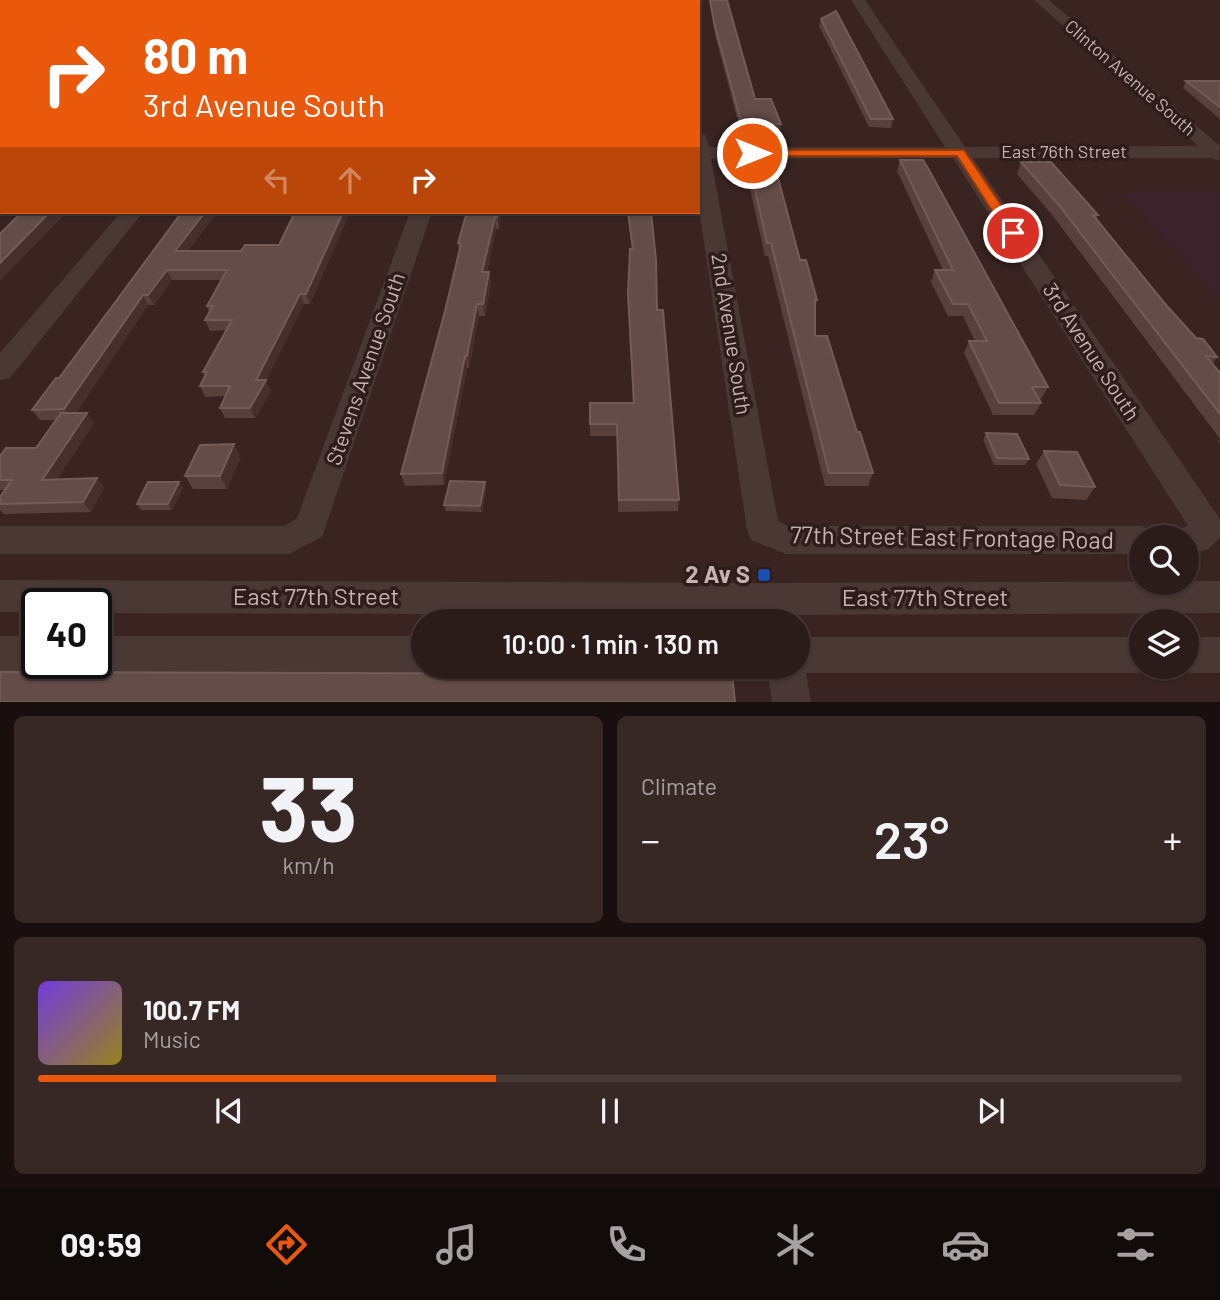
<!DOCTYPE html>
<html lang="en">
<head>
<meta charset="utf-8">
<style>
	body { margin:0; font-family:Barlow,sans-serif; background:#372826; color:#f1f3f6; height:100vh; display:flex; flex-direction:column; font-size:26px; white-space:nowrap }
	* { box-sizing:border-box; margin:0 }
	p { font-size:23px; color:#a6a1a2 }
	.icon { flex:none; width:38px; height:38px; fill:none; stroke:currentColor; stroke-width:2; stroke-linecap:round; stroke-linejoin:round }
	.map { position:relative; height:702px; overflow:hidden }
	.drawer { display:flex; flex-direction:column; gap:14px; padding:14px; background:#180f0e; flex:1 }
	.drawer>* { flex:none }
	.guide { position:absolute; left:0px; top:0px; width:700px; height:214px; box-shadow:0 2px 5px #0004,0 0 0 2px #473938; background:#ea580c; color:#fff; overflow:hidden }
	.controls { position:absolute; left:1129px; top:525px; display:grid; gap:14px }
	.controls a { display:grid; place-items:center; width:70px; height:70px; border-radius:50%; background:#2b1b19; box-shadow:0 2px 5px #0004,0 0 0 2px #473938; font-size:35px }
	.speed { position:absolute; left:21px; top:588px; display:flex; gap:14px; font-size:35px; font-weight:700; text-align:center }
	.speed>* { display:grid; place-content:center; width:91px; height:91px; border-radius:50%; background:#2b1b19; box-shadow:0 2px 5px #0004,0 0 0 2px #473938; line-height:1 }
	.speed .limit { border:4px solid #111; border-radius:10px; background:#fff; color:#111 }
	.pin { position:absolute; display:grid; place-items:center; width:60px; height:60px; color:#fff; margin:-30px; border:4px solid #fff; border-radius:50%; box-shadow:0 2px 7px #0007 }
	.me { position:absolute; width:77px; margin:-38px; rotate:90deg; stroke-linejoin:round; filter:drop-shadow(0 0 5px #0008) }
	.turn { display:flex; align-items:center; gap:24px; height:147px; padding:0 28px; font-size:32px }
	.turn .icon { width:91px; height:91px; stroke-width:2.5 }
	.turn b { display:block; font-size:49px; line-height:60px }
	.lanes { display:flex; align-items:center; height:66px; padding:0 28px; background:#0003; justify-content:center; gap:35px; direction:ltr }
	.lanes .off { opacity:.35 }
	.big { font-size:52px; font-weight:600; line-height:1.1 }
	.drawer .tile { flex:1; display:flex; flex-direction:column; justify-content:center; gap:10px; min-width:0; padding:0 24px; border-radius:10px; background:#372826 }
	.drawer .dial { align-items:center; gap:0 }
	.dial b { font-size:91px; line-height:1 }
	.song { display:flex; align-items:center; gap:21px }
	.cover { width:84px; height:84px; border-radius:10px; background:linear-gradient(135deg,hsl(260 70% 55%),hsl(50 70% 35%)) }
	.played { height:7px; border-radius:4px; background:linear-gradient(90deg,#ea580c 40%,#473938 40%) }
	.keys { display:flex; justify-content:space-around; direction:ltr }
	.heat { display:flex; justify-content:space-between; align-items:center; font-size:38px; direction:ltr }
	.drawer .tiles { flex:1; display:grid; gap:14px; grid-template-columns:1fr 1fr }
	.tile:last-child { grid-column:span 2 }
	.trip { position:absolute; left:411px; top:609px; width:399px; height:70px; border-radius:35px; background:#2b1b19; box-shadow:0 2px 5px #0004,0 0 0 2px #473938; font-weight:600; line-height:70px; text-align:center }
	.tab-bar { display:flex; height:112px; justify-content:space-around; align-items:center; background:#110b0a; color:#a6a1a2 }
	.tab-bar .icon { width:49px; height:49px }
	.tab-bar .active { color:#ea580c }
	.tab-bar b { font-size:32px; color:#f1f3f6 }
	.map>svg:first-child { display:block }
	.green { fill:#3a232a }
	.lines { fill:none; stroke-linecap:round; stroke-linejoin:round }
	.minor { fill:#4a3835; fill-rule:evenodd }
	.major { fill:#6a5652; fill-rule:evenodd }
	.wall { fill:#58403c }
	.shaded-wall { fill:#472f2c }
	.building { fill:#644c48; stroke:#735c58; stroke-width:2 }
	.route { fill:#ea580c; stroke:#983908; stroke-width:2 }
	.transit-dot { fill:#1a4fb4; stroke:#2e1d1a; stroke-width:2.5 }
	.labels { text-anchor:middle; stroke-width:7; stroke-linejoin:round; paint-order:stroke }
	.far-street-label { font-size:18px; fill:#c6b3af; stroke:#2e1d1a }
	.street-label { font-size:21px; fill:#c6b3af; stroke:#2e1d1a }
	.near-street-label { font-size:24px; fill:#c6b3af; stroke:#2e1d1a }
	.near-poi-label { font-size:24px; font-weight:bold; fill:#c6b3af; stroke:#2e1d1a; text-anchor:end }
</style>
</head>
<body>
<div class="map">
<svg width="1220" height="702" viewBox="0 0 1220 702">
	<rect width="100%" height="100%" fill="#392421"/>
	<!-- green -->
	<path class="green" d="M1123,193H1220V298Z"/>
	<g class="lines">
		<!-- minor -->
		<path class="minor" d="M302,0H316L301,2Z
			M485,0H499V2H485Z
			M668,0H682V2H668Z
			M851,0H865L965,147L1198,146L1034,0H1049L1220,146L1219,161L1211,158H973L1220,519V538L1207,550L1186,554V537H1171L1174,530L1188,526L953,158L711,159L778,521L788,526H1141L1153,530L1156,537H1141V554H786L751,540L747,530L698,202V133L705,134L709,147H945Z
			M0,147H2V159H0Z
			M121,212H143L10,378L0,380V353Z
			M410,212H432L322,537L289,554H0V526H284L297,518Z
			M0,580L775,583L1220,581V613L775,615L96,613V604H37V612H0Z
			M0,636H37V663H52L50,667L37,672H0Z
			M96,636H424V667H437L424,672H96L83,667L81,663H96Z
			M798,637H1141V667H1155L1141,673H806L811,702H772L767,667H798Z
			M1186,637H1220V673H1186L1173,668L1186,667Z"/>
		<!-- major -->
		<path class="major" d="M117,0H134L116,2Z
			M0,87H2L0,100Z"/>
	</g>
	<!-- wall -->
	<path class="wall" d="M709,0H727L755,99L781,124L780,132L741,133L715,34Z
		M821,19L893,119L891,128L869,127L819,26Z
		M1186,81H1220V119L1183,88Z
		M748,159L800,260L817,300L815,310V336L873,473L868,486H825L768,256H765L746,171Z
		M900,160L1048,387L1041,399H1038L1041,403L1034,415H993L964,353L969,341H975L963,316H948L931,282L935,270H943L897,171Z
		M1021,162L1098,215L1096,219L1166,305L1196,338L1217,357L1212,364L1220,373V443L1218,441L1220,439L1053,216L1017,174Z
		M0,167H2V207H0Z
		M217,212L188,251H241L279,245L295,212H350L310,304H304L266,381L271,391L255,418H225L220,408L225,396L205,397L200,386L205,377L203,372L226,330L210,331L205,320L209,313L207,306L221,280H172L154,305H148L76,413L94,423L57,479L97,478L104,488L91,512L4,514L0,510V497L5,490H0V456L36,448L56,420H40L32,410L59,378Z
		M467,212H501L499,229H496L487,272H489L491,283L485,316H479L469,368H467L444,485L405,486L401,474L445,311L459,251L458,243Z
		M627,212H651L657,310L679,500L678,511L618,512L617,436H590V424L633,403L628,306L630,249H632Z
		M986,433L1029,459L1025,465H994L983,440Z
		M1044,451L1095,487L1086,500L1052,498L1036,464Z
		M241,457L227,489H193L185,476Z
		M179,482L183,488L172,510H141L137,504Z
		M485,482L486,489L482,512L446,511L444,505Z"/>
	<!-- shaded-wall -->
	<path class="shaded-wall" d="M2,50V61L0,62V51Z
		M50,212H67L0,281V263Z
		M205,212H217L180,261L175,251Z
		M343,212H350L310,304L306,294Z
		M498,212H501L499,229L497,217Z
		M495,217L496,229L484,284L482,272Z
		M167,270L172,280L154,305L148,295Z
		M489,272L491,283L485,316L483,304Z
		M300,294L304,304L266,381L271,391L255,418L250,408L256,380Z
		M143,295L148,305L71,420L64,409Z
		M477,304L479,316L469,368L467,356Z
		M465,356L467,368L444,485L442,473Z
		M87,413L94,423L50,489L42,480Z
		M234,444L241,457L227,489L220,476Z
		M97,478L104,488L91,512L83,502Z
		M179,482L183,488L172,510L168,504Z
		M485,482L486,489L482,512L480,506Z"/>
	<!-- building -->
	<path class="building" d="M0,0H75L72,2H2V50L0,51Z
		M233,0H262L260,2H231Z
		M334,0H359L358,2H332Z
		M432,0H450V2H432Z
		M521,0H541L540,2H521Z
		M585,0H640V2H584Z
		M710,0H727L755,99H771L781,124L742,125L715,27Z
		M836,11L893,119H871L821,19Z
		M1186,81H1220V107Z
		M748,159H773L800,260H806L817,300H815V336H827L857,432H860L873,473H829L771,243H767Z
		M900,160H923L929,170L1048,387H1032L1041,403H999L969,341H987L968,304H953L935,270H953Z
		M1021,162H1051L1098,215H1093L1166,305L1196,338L1203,339L1217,357L1206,356L1220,373V414L1058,204Z
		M0,167H2V197H0Z
		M22,212H50L0,263V234Z
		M182,212H205L175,251H241L245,245H279L295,212H343L306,294H300L256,380H266L250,408H220L230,386H200L207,372H203L232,320H205L213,306H207L227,270H167L148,295H143L64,409L32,410L56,378H59Z
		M467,212H498L497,217H495L482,272H489L483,304H477L467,356H465L442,473L401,474L445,311L461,244L458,243Z
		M628,212H651L656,260L657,310H663L679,500H619L617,424H590V403H634L628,294L630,249H633Z
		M61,413H87L42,480L97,478L83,502L0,504V497L12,480H0V456L6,448H36Z
		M986,433L1017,434L1029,459L997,458Z
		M234,444L220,476H185L200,445Z
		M1044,451L1077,452L1095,487L1060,485Z
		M450,481L485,482L480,506L444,505Z
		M148,482H179L168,504H137Z
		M0,672L732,674L735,702H0Z"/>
	<!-- route -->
	<path class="route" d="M748,150H964L1020,233L1013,237L1008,236L957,156H752L747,153Z"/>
	<!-- markers -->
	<rect class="transit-dot" x="757" y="568" width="14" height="14" rx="3.5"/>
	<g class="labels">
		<!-- far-street labels -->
		<g class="far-street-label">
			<text transform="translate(1130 78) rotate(41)" y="6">Clinton Avenue South</text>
			<text x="1064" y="158">East 76th Street</text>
		</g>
		<!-- street labels -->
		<g class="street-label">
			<text transform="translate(731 334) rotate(81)" y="7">2nd Avenue South</text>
			<text transform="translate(1091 352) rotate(57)" y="7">3rd Avenue South</text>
			<text transform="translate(366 369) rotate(-71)" y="7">Stevens Avenue South</text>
		</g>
		<!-- near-street labels -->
		<g class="near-street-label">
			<text transform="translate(952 538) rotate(1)" y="8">77th Street East Frontage Road</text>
			<text x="316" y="605">East 77th Street</text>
			<text x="925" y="606">East 77th Street</text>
		</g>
		<!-- near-poi labels -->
		<g class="near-poi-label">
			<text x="750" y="583">2 Av S</text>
		</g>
	</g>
</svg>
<div class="controls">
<a><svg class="icon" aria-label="search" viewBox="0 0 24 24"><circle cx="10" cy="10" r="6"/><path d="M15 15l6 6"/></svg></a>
<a><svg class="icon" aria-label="layers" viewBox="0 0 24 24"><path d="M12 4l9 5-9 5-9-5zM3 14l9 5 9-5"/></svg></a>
</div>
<div class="speed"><div class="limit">40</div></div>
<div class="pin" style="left:1013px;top:233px;background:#d93025"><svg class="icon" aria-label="arrive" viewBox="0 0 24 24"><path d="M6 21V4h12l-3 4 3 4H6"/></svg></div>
<svg class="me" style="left:752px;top:153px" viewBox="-20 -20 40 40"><circle r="17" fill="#ea580c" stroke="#fff" stroke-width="3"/><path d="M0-11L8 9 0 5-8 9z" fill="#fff"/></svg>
<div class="trip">10:00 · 1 min · 130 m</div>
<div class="guide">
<div class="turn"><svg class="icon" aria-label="right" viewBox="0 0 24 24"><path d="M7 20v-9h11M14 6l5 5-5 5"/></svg><div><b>80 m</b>3rd Avenue South</div></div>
<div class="lanes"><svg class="icon off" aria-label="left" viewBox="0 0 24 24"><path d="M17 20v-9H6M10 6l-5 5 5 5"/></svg><svg class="icon off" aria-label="ahead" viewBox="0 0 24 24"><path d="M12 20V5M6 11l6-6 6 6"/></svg><svg class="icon" aria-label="right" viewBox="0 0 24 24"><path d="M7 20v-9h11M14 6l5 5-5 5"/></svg></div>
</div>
</div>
<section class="drawer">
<div class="tiles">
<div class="tile dial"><b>33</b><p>km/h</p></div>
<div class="tile"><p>Climate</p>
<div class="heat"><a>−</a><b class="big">23°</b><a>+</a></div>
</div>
<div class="tile">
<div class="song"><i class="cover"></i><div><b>100.7 FM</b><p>Music</p></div></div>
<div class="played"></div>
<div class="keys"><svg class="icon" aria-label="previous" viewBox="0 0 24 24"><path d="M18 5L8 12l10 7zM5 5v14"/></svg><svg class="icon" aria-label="pause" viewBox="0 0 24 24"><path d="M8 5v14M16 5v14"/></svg><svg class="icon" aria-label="next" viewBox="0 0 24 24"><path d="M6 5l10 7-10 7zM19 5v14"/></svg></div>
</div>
</div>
</section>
<nav class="tab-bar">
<b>09:59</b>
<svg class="icon active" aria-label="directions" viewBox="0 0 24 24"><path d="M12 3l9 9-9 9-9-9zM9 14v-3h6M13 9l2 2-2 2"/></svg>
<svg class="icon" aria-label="music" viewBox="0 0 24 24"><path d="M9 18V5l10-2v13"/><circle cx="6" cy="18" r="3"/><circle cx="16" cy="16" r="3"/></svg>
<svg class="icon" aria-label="phone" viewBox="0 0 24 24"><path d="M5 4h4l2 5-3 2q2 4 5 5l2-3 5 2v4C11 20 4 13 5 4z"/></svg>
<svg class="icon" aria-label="climate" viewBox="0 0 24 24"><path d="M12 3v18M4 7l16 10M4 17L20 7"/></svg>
<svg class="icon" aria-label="car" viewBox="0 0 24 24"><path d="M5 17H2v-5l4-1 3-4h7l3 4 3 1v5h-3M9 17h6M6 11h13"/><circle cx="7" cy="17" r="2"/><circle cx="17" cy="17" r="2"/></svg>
<svg class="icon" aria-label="filters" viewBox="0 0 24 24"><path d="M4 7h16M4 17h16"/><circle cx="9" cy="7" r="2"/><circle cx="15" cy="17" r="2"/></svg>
</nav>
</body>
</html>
